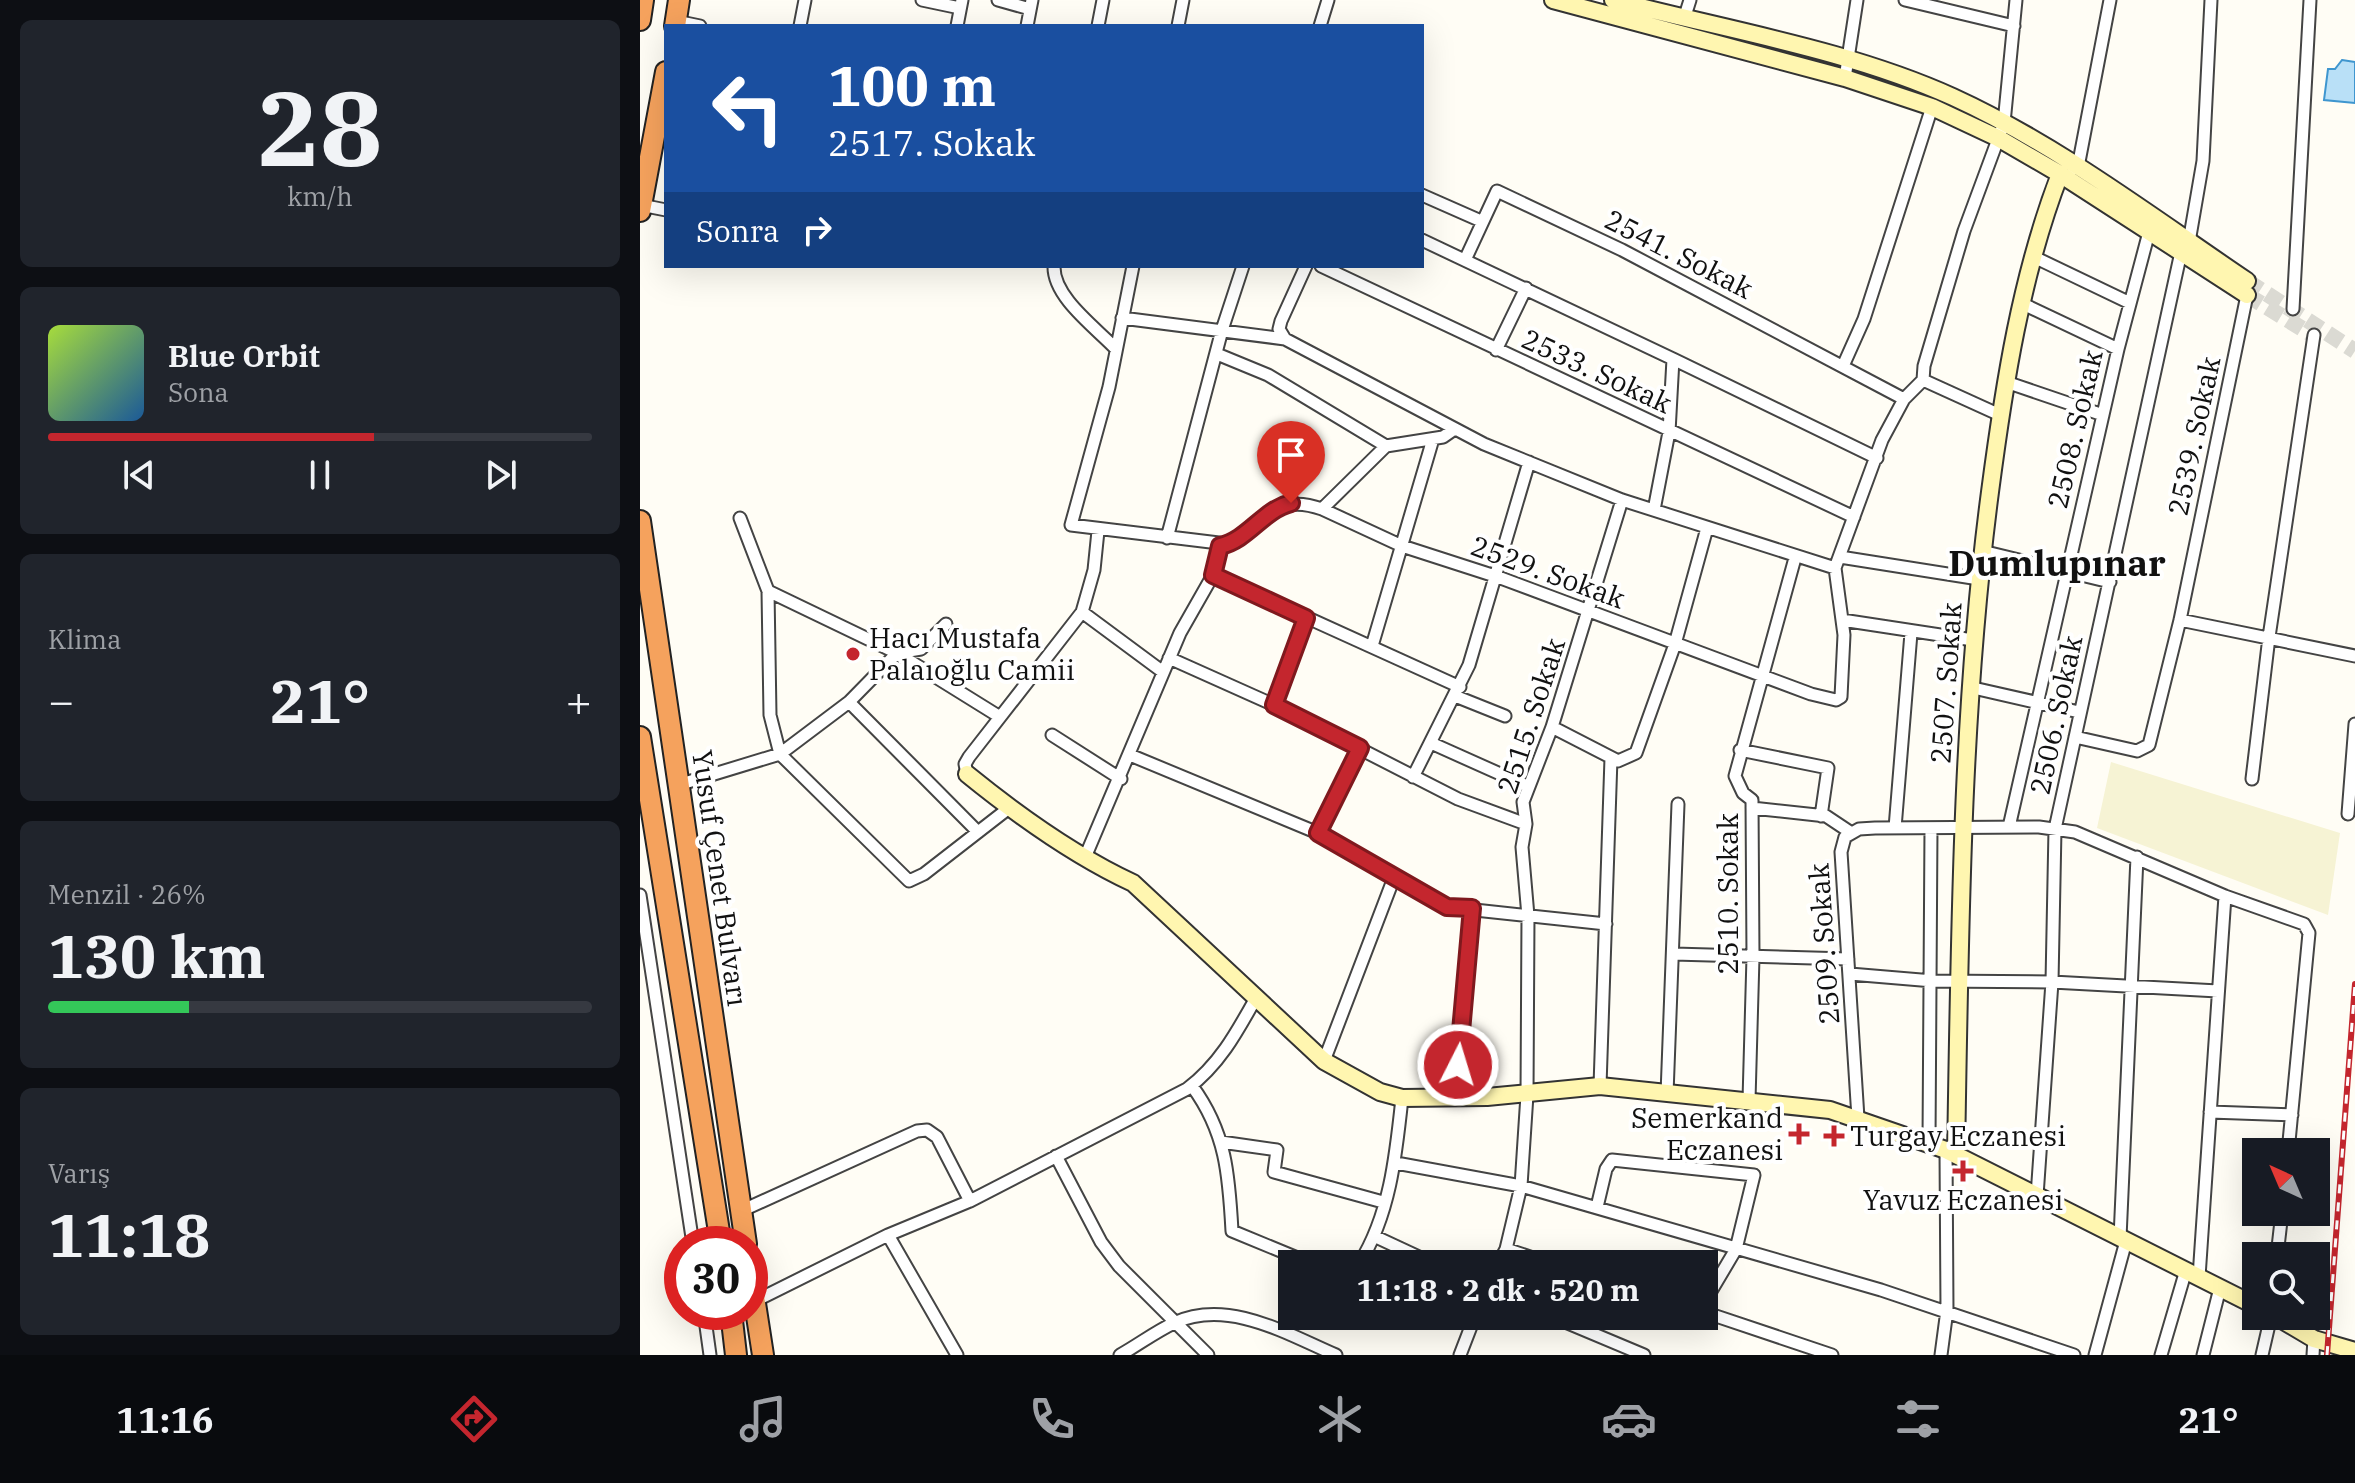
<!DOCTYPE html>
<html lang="tr">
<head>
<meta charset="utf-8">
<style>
	body { margin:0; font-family:"IBM Plex Serif",serif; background:#20242c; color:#f1f3f6; height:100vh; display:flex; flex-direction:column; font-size:30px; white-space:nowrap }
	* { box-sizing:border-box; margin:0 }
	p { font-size:26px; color:#9ea1a6 }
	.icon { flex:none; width:44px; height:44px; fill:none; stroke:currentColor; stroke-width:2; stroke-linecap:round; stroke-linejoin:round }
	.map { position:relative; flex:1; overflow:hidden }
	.panel { display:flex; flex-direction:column; gap:20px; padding:20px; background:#0d0f14; width:640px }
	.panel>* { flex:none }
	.guide { position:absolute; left:24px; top:24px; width:760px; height:244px; border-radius:0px; box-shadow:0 8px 32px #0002; background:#1a4fa0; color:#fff; overflow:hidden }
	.needle { width:52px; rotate:316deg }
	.fabs { position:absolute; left:1602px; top:1138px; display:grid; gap:16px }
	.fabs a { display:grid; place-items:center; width:88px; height:88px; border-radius:0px; background:#171b24; box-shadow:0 8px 32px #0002; font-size:40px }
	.speed { position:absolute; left:24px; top:1226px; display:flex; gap:16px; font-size:40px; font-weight:700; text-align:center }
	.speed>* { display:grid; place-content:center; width:104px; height:104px; border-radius:50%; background:#171b24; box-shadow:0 8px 32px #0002; line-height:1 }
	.speed .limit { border:12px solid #d22; background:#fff; color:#111 }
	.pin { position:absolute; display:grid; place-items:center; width:68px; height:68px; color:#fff; margin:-82px -34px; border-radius:50% 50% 50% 0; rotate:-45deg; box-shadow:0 0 8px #0007 }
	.pin .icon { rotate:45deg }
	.me { position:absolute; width:88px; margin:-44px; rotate:5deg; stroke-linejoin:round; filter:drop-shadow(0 0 6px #0008) }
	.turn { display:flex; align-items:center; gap:28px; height:168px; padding:0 32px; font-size:36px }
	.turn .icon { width:104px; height:104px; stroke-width:2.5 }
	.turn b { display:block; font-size:56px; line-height:68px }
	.then { display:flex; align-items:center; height:76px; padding:0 32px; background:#0003; gap:16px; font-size:30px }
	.big { font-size:60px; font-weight:700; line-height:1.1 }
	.panel .tile { flex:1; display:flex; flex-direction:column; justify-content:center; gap:12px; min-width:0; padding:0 28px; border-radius:12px; background:#20242c }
	.panel .dial { align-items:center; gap:0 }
	.dial b { font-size:104px; line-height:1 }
	.song { display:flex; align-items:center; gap:24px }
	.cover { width:96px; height:96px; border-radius:12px; background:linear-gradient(135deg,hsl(80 70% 55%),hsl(210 70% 35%)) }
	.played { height:8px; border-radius:4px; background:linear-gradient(90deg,#c4262e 60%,#363941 60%) }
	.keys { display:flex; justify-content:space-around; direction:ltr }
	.heat { display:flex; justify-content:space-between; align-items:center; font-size:44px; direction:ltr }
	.charge { height:12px; border-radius:6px; background:linear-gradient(90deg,#34c759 26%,#363941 0) }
	.trip { position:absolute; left:638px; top:1250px; width:440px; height:80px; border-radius:0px; background:#171b24; box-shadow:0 8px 32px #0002; font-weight:700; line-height:80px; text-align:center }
	.menu { display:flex; height:128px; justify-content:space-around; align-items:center; background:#090b0e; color:#9ea1a6 }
	.menu .icon { width:56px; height:56px }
	.menu .current { color:#c4262e }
	.menu b { font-size:36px; color:#f1f3f6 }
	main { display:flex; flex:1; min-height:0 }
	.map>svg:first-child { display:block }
	.farmland { fill:#f6f3d4 }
	.water { fill:#b9e0f7; stroke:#3f96cf; stroke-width:2 }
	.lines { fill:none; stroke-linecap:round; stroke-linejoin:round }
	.secondary-tunnel { stroke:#dbdad3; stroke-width:16; stroke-dasharray:16 8; stroke-linecap:butt }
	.street-casing { stroke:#444; stroke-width:15 }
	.secondary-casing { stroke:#333; stroke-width:20 }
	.highway-casing { stroke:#222; stroke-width:24 }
	.street { stroke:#fff; stroke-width:11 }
	.secondary { stroke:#fff6b0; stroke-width:16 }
	.highway { stroke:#f5a25d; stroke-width:20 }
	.rail-casing { stroke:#c4262e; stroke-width:6 }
	.rail { stroke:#fff; stroke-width:3; stroke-dasharray:9; stroke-linecap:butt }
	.route-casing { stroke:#7f191e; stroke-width:20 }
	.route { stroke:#c4262e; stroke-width:14 }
	.poi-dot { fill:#c4262e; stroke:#fff; stroke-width:3 }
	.labels { text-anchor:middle; stroke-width:8; stroke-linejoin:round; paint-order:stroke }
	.street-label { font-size:28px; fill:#111; stroke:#fff }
	.poi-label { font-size:28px; fill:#111; stroke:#fff; text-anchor:start }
	.district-label { font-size:36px; font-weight:bold; fill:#111; stroke:#fff }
</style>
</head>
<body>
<main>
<section class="panel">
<div class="tile dial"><b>28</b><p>km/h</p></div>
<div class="tile">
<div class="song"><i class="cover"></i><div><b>Blue Orbit</b><p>Sona</p></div></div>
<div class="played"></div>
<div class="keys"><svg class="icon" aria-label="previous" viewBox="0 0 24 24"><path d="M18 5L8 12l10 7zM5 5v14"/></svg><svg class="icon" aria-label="pause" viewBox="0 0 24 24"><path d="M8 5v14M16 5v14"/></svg><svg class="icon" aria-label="next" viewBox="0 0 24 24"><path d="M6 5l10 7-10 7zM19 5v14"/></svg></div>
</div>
<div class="tile"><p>Klima</p>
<div class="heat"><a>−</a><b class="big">21°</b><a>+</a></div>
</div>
<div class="tile"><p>Menzil · 26%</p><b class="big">130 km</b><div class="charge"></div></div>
<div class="tile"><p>Varış</p><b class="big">11:18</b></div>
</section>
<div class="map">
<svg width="1715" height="1355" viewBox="0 0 1715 1355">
	<rect width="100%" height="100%" fill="#fffdf5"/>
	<!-- farmland -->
	<path class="farmland" d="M1471,762L1700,833L1688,915L1457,828Z"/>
	<!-- water -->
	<path class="water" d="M1702,60L1715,62V103L1684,100L1688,69H1695Z"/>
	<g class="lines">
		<!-- secondary-tunnel -->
		<path class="secondary-tunnel" d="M1607,281L1715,351
			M1607,295L1671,334"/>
		<defs>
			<path id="street" d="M282,0L320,8
				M358,0L390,9
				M1265,0L1374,26
				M1044,19L1050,0
				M36,21L60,26
				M160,26L165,0
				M317,26L322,0
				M387,26L392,0
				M458,26L463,0
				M538,26L543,0
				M680,26L688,0
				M1205,78L1217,0
				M1433,169L1438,167L1470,0
				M782,195L841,221
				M1,205L26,210
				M782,240L1033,359L1029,432L1014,510
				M1394,257L1490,303
				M825,260L857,191L982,250L1264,399
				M414,266C413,297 455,327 476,349
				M493,266L469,387L431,525L587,544C627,527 631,491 682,509L746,446L803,437L813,430
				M681,266L1214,517
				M1383,304L1478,349
				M1653,309L1670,0
				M482,318L645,339L844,444L982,500L1195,568
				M645,339L639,329L641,321L666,266
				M856,350L886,288
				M577,354L628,375L746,446
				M1033,359L1237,458
				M1203,366L1224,319L1292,107
				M1283,380L1360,415
				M1366,382L1463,415
				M682,509L762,546L858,577L1171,694L1196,700L1201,697L1204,635L1195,568L1242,440L1264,399L1283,380L1284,366L1324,231L1364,123L1376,0
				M100,518L128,591L257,653L360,717
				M527,538L582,330L603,266
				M1342,551L1470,582
				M1200,557L1339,579
				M573,575L820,687
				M128,591L130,715L140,754L269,881L284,874L369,808
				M442,612L523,672
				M1202,620L1333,640
				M1540,620L1715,656
				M732,646L793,439
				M529,658L634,705L818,799L886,824
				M1329,687L1439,712
				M815,696L865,716
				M209,702L338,832
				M634,705L666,618
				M912,727L978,761L996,753L1035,644L1067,528
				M412,735L481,779
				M1435,737L1497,751L1509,745L1540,620L1607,295
				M791,743L887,786
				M1100,750L1188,768L1181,816
				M490,755L678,833L807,907L966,924
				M327,774L325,764L329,757L442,612L454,570L458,531
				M773,777L829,665L889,462
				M1612,779L1629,637L1674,335
				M38,785L140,754L209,702L257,653L281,649L306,624
				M1112,808L1186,816L1210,832
				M1708,814L1715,724
				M1369,827L1478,349L1509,232
				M1255,828L1271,633
				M678,833L720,748
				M446,855L540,633L573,575L580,546
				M0,895L53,1244
				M1034,954L1208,959
				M1210,974L1293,981L1412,982L1578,991
				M684,1061L755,875
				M552,1086C586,1132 589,1175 592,1231L672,1264
				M960,1086L971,758
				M1027,1094L1038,804
				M815,1097L832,908
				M1109,1100L1113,957L1112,800L1103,793L1095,776L1155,558
				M1570,1112L1652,1115
				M1218,1118L1201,852L1205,837L1219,829L1235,828L1399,827L1435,832L1585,896L1664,924L1669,933L1648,1152
				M581,1142L637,1150L634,1172L743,1202
				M1289,1142L1291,828
				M416,1156L461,1242L479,1266L568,1355
				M756,1163L881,1186L1241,1290L1434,1355
				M1397,1196L1412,982L1415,829L1541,252L1549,242L1563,161L1571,0
				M957,1207L966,1169L972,1160L1114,1175L1096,1249L1064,1303
				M101,1211L277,1131L287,1130L297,1137L330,1201
				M248,1235L317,1355
				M736,1237L794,1264
				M1480,1238L1497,857
				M866,1249L911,1264
				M1637,1256L1642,1212
				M719,1264C750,1215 756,1155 762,1098
				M858,1264L866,1249L881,1186L887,1095L888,916L882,847L886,824L883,802L912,727L982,500
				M1559,1277L1585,896
				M115,1301L248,1235L330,1201L547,1089C580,1064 597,1032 617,996
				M64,1312L70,1355
				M1064,1312L1192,1355
				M911,1316L1004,1355
				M480,1355C498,1345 515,1332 534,1323C588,1298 647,1334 696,1355
				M820,1355L835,1316
				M1301,1355L1307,1310L1306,1150
				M1455,1355L1486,1241
				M1521,1355L1546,1270
				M1563,1355L1580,1288
				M1622,1355L1631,1316
				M1673,1355L1674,1339"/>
			<path id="secondary" d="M913,0L1205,78L1292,107L1358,138L1420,174L1607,295
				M973,0C1086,30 1207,49 1313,97C1418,145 1512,217 1607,281
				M327,774C375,813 437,857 493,883L684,1061L740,1092L762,1098L847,1097L960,1086L1190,1110L1306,1150L1616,1306
				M1316,1155C1320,934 1321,712 1350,492C1364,385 1381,275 1420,174
				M1635,1316L1674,1339L1715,1351"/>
			<path id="highway" d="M0,20L3,0
				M35,26L39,0
				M0,211L26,72
				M0,521L106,1244
				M0,737L81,1244
				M110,1271L123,1355
				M91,1312L96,1355"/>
		</defs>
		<!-- street casing -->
		<use href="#street" class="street-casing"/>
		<!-- secondary casing -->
		<use href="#secondary" class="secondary-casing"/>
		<!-- highway casing -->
		<use href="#highway" class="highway-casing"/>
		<!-- street -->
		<use href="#street" class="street"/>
		<!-- secondary -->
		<use href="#secondary" class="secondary"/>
		<!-- highway -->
		<use href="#highway" class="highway"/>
		<defs>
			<path id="rail" d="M1687,1355L1715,984"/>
		</defs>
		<!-- rail casing -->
		<use href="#rail" class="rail-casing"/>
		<!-- rail -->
		<use href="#rail" class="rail"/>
	</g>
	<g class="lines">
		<defs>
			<path id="route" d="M651,503C623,510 608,540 580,546L573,575L666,618L634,705L720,748L678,833L807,907L832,908L818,1065"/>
		</defs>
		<!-- route casing -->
		<use href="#route" class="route-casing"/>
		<!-- route -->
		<use href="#route" class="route"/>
	</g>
	<!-- markers -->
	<g class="poi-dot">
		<circle cx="213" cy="654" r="8"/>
		<path d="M1155 1122h8v8h8v8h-8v8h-8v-8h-8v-8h8z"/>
		<path d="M1190 1124h8v8h8v8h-8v8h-8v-8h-8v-8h8z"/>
		<path d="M1319 1159h8v8h8v8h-8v8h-8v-8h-8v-8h8z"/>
	</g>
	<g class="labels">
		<!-- street labels -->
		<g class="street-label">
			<text transform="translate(1039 254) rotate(27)" y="10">2541. Sokak</text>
			<text transform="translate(957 371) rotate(25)" y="10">2533. Sokak</text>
			<text transform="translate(1435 429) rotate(-77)" y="10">2508. Sokak</text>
			<text transform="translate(1554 436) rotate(-78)" y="10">2539. Sokak</text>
			<text transform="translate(908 572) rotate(20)" y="10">2529. Sokak</text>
			<text transform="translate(1306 683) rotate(-86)" y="10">2507. Sokak</text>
			<text transform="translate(1416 715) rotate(-78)" y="10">2506. Sokak</text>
			<text transform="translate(891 716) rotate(-72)" y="10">2515. Sokak</text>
			<text transform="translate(80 878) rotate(82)" y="10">Yusuf Çenet Bulvarı</text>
			<text transform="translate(1088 894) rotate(-90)" y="10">2510. Sokak</text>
			<text transform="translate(1184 944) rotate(-94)" y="10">2509. Sokak</text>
		</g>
		<!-- poi labels -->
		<g class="poi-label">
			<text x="229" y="648">Hacı Mustafa<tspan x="229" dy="32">Palaıoğlu Camii</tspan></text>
			<text x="1143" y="1128" text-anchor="end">Semerkand<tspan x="1143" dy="32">Eczanesi</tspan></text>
			<text x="1210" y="1146">Turgay Eczanesi</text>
			<text x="1323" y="1210" text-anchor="middle">Yavuz Eczanesi</text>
		</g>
		<!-- district labels -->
		<g class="district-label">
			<text x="1417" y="576">Dumlupınar</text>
		</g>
	</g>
</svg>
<div class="fabs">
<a><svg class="needle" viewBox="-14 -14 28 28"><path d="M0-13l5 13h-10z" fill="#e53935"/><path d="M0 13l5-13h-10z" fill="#9ea1a6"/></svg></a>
<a><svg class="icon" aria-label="search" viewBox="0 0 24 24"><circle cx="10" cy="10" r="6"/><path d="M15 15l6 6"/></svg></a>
</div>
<div class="speed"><div class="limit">30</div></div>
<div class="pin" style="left:651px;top:503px;background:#d93025"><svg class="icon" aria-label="arrive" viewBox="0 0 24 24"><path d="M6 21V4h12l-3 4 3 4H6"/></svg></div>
<svg class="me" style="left:818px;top:1065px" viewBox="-20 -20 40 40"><circle r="17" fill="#c4262e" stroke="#fff" stroke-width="3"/><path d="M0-11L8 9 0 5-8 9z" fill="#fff"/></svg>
<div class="trip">11:18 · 2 dk · 520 m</div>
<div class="guide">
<div class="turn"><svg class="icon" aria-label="left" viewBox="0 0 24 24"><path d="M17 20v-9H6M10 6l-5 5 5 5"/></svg><div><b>100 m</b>2517. Sokak</div></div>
<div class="then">Sonra<svg class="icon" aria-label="right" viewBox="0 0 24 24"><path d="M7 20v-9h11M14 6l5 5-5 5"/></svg></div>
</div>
</div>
</main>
<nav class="menu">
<b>11:16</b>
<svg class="icon current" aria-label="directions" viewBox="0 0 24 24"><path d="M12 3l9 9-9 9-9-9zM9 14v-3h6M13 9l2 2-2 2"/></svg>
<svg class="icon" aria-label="music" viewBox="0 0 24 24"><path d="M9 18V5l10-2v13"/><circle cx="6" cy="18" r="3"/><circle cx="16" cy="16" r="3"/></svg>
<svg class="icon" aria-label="phone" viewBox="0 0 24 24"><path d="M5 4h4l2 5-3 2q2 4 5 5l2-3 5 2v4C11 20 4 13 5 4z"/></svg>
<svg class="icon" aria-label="climate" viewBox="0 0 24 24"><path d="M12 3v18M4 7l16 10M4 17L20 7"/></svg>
<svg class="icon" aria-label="car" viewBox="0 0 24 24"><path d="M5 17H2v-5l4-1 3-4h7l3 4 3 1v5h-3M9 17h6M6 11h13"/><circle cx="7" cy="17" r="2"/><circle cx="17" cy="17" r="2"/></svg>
<svg class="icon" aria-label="filters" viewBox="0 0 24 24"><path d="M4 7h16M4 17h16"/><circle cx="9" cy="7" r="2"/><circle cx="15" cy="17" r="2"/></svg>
<b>21°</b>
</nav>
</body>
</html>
